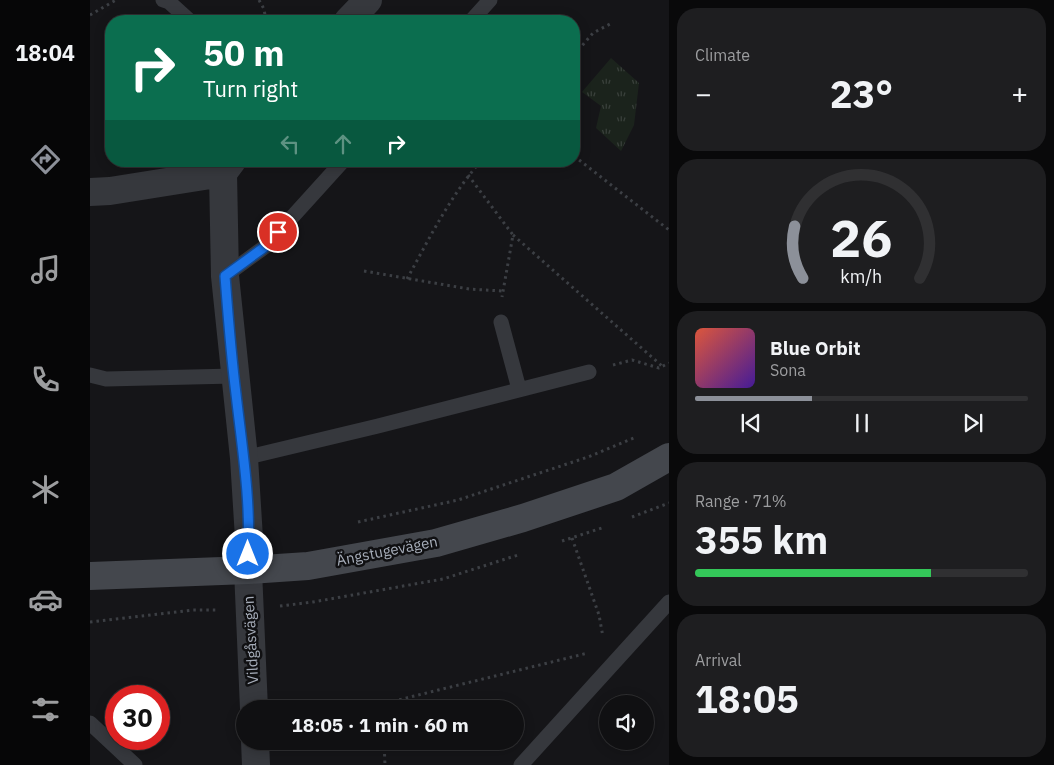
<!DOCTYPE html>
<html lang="en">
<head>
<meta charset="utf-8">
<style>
	body { margin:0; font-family:"IBM Plex Sans",sans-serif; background:#1e1e20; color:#f1f3f6; height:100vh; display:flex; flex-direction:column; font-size:19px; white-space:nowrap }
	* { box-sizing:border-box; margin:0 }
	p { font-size:16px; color:#9c9d9f }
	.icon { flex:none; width:28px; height:28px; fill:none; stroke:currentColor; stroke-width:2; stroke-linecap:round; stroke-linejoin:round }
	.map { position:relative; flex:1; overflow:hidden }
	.sheet { display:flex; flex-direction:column; gap:8px; padding:8px; background:#09090a; width:385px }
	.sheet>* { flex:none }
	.guide { position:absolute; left:15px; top:15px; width:475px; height:152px; border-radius:20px; box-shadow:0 2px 12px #0003,0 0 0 1px #303032; background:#0b6e4f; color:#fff; overflow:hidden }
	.fabs { position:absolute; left:509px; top:695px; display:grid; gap:10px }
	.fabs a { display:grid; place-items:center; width:55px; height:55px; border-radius:50%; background:#101012; box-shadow:0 2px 12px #0003,0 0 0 1px #303032; font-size:25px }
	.speed { position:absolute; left:15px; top:685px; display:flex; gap:10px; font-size:25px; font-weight:700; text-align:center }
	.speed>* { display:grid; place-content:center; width:65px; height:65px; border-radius:50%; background:#101012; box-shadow:0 2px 12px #0003,0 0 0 1px #303032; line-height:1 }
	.speed .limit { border:8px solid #d22; background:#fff; color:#111 }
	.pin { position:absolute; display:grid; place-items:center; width:42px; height:42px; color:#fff; margin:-21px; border:2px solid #fff; border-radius:50%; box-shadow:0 1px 5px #0007 }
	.me { position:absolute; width:55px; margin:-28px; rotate:0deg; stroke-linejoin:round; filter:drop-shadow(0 0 4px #0008) }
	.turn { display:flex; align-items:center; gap:18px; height:105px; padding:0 15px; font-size:22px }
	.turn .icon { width:65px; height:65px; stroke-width:2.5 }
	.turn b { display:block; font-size:35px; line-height:42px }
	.lanes { display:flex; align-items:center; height:48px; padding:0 15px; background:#0003; justify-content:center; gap:25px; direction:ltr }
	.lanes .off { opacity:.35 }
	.big { font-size:38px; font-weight:700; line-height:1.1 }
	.sheet .widget { flex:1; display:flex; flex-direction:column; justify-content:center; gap:8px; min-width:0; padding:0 18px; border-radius:20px; background:#1e1e20 }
	.sheet .dial { align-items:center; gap:0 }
	.dial svg { height:130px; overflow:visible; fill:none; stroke:#303032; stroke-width:7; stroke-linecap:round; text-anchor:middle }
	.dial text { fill:#f1f3f6; stroke:none }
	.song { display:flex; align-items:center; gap:15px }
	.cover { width:60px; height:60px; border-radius:8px; background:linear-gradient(135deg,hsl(10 70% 55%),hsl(260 70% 35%)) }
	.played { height:5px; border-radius:2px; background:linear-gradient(90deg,#8c9099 35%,#303032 35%) }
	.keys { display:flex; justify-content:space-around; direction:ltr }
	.heat { display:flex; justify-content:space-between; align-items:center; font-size:28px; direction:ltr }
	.charge { height:8px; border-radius:4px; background:linear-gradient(90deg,#34c759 71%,#303032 0) }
	.trip { position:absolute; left:146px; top:700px; width:288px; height:50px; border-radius:25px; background:#101012; box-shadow:0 2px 12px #0003,0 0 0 1px #303032; font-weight:700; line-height:50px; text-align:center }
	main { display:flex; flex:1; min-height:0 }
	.menu { display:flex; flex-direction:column; width:90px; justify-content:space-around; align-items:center; background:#060607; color:#9c9d9f }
	.menu .icon { width:35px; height:35px }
	.menu .on { color:#8c9099 }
	.menu b { font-size:22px; color:#f1f3f6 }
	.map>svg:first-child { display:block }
	.grass { fill:url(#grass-tufts) }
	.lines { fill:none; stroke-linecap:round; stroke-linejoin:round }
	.path { stroke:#3c3f44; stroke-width:3; stroke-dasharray:2.5 4; stroke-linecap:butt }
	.lane { stroke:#36383d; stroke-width:15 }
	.street { stroke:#36383d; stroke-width:28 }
	.secondary { stroke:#44474d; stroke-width:28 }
	.route-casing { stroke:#114b97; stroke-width:12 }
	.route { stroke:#1a73e8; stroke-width:9 }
	.labels { text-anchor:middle; stroke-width:5; stroke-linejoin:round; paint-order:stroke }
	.street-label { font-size:15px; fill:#a6adb9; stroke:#101012 }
</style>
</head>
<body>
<main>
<nav class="menu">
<b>18:04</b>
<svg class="icon on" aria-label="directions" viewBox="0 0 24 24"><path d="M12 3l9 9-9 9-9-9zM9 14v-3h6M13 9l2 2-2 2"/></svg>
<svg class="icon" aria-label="music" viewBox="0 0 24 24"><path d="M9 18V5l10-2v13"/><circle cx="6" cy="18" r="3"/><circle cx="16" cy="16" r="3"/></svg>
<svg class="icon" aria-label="phone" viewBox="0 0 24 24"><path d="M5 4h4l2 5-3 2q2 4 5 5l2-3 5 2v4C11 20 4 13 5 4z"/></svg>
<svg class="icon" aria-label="climate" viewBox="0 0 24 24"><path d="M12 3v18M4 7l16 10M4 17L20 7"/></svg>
<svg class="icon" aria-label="car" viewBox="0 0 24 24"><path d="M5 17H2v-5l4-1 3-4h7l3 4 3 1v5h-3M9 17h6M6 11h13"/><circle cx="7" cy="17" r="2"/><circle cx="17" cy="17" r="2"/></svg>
<svg class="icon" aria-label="filters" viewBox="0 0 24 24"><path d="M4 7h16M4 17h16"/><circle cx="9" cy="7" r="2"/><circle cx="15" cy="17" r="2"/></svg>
</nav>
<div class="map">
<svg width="579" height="765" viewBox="0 0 579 765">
	<defs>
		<pattern id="grass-tufts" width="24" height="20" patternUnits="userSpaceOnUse" patternTransform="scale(1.25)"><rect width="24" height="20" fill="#1b231c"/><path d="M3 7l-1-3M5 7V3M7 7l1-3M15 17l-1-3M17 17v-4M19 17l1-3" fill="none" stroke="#39403b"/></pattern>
	</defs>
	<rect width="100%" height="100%" fill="#151518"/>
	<!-- grass -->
	<path class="grass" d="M521,58L549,83L544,125L531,151L506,128L511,106L492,92Z"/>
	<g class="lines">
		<!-- path -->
		<path class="path" d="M169,0L174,9L176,21
			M0,15L26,0
			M484,55L503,33L520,24
			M484,156L579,230
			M378,175L423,235L412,297
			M423,235L572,366
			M274,271L379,289L412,291
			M317,279C339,239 360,196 391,161
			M523,365L542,360L569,368L579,363
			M542,517L579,503
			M268,522L368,500L498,457L546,437
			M482,538L509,615L513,637
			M472,541L515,527
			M190,606L223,602L353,579L428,555
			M0,622L103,610H129
			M293,709L300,702L498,653
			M294,741L295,765"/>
		<!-- lane -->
		<path class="lane" d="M73,0L79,2L100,21
			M381,21L400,0
			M135,276L176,246L253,161
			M411,322L429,389
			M0,375L16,379L144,376
			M154,458L288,426L499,372
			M0,723L45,765
			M431,765L579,602"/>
		<!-- street -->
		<path class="street" d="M258,21L278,0
			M142,161L133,173L135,276L154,458L159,538L158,570L164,709
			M0,192L20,191L133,173
			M165,741L166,765"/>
		<!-- secondary -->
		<path class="secondary" d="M0,576L158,570L218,566L346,543L433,518L526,487L579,457"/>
	</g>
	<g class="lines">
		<defs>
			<path id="route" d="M158,554C161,501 152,447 146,394C141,355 138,315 135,276L176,246L188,232"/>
		</defs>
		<!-- route casing -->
		<use href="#route" class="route-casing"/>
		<!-- route -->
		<use href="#route" class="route"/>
	</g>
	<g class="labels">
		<!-- street labels -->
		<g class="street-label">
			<text transform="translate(297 551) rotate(-11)" y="5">Ängstugevägen</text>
			<text transform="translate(161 640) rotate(-93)" y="5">Vildgåsvägen</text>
		</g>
	</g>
</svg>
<div class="fabs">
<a><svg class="icon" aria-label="sound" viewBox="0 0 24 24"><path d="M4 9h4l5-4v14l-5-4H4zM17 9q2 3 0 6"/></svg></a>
</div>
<div class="speed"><div class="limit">30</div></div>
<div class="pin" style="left:188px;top:232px;background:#d93025"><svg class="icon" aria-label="arrive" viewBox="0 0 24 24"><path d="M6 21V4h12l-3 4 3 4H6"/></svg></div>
<svg class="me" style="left:158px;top:554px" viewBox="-20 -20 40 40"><circle r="17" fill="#1a73e8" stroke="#fff" stroke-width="3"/><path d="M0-11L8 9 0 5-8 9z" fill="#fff"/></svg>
<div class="trip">18:05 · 1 min · 60 m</div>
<div class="guide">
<div class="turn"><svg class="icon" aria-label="right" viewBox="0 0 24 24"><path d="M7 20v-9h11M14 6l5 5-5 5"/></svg><div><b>50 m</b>Turn right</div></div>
<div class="lanes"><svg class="icon off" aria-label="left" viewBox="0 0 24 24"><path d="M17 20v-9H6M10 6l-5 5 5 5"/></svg><svg class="icon off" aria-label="ahead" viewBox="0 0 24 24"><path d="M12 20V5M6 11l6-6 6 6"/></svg><svg class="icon" aria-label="right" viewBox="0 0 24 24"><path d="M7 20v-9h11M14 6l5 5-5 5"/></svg></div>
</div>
</div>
<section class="sheet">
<div class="widget"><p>Climate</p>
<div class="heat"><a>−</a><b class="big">23°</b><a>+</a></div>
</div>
<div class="widget dial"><svg viewBox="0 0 100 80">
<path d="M14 69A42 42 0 1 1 86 69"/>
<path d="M14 69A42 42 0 0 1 9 37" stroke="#8c9099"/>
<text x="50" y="56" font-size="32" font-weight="700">26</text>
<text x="50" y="72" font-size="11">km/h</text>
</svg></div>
<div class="widget">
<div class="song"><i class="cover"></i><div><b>Blue Orbit</b><p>Sona</p></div></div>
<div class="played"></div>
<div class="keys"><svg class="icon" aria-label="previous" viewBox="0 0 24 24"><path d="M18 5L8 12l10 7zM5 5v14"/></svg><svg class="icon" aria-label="pause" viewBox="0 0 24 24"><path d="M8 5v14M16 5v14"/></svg><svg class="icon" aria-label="next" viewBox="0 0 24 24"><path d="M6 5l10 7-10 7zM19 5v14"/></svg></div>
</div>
<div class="widget"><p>Range · 71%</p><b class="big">355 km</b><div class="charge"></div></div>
<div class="widget"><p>Arrival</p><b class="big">18:05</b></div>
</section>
</main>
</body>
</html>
